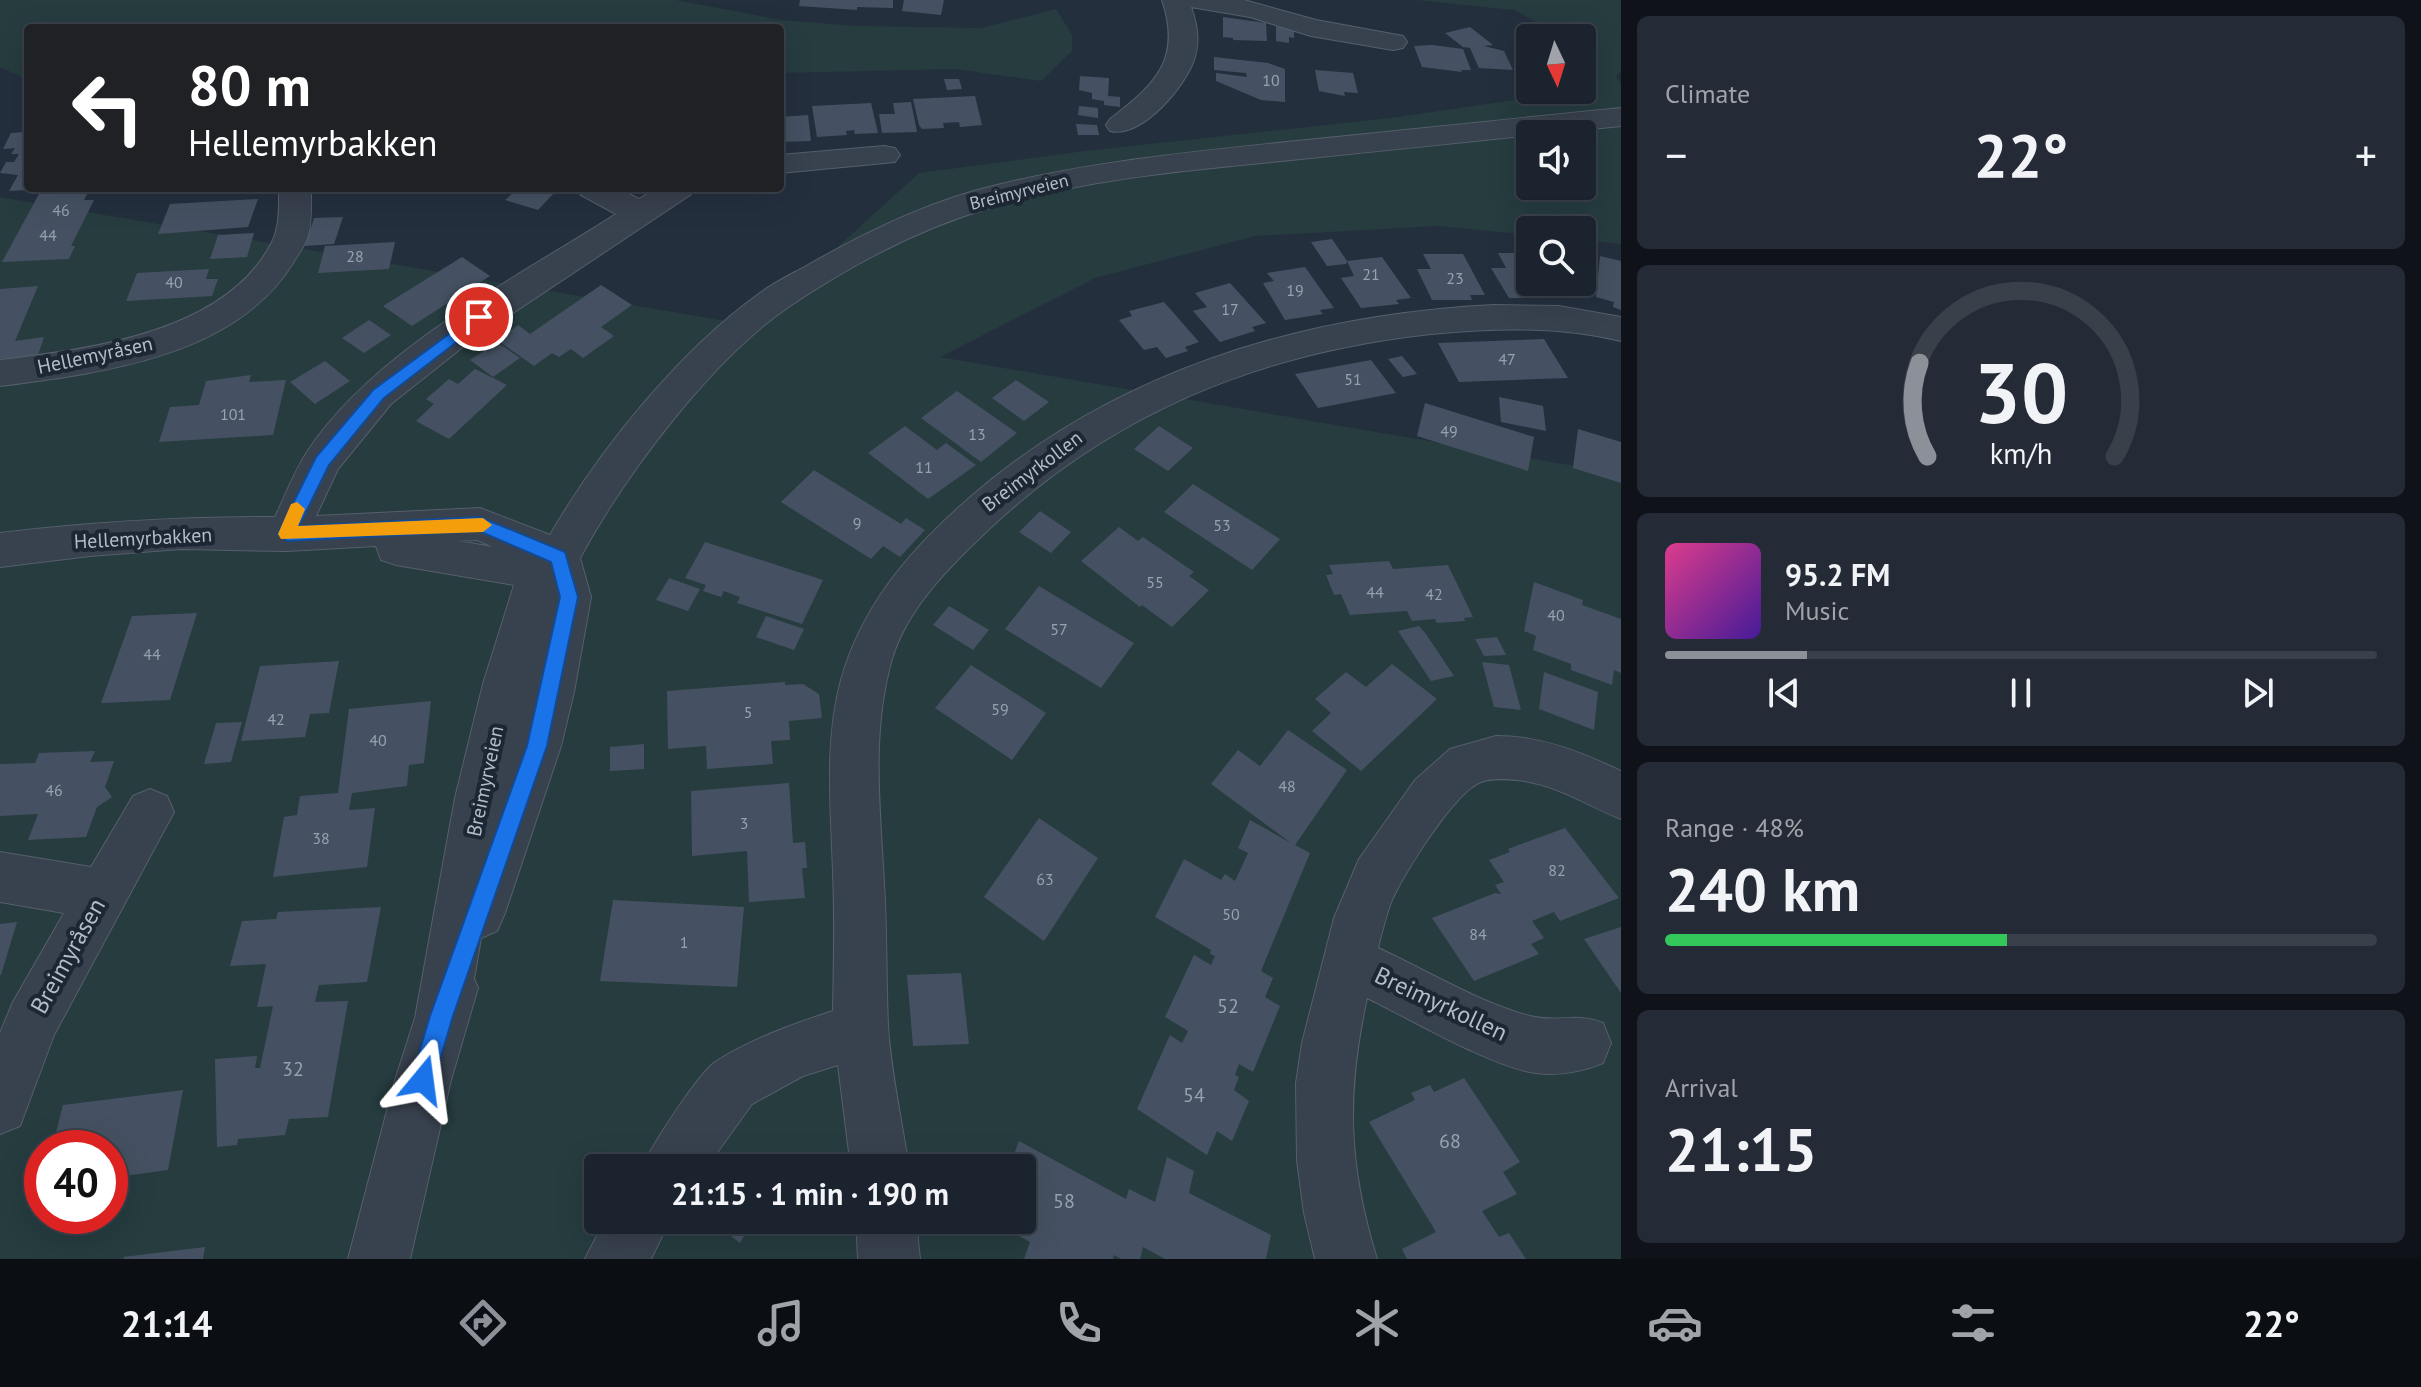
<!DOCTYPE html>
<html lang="en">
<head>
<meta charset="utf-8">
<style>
	body { margin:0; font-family:"PT Sans",sans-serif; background:#242b36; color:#f1f3f6; height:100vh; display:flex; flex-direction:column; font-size:30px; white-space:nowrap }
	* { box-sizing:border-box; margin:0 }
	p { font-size:26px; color:#a0a4aa }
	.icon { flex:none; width:44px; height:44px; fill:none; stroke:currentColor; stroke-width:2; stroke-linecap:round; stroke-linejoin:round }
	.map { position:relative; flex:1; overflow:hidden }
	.drawer { display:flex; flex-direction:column; gap:16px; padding:16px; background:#0f1319; width:800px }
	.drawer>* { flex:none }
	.hud { position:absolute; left:24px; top:24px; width:760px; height:168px; border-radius:8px; box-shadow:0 8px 32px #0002,0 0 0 2px #39404a; background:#202124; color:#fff; overflow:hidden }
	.needle { width:52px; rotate:176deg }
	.tools { position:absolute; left:1516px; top:24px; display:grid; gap:16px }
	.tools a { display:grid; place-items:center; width:80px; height:80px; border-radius:8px; background:#1b232e; box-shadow:0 8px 32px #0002,0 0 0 2px #39404a; font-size:40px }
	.speed { position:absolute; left:24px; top:1130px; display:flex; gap:16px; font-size:40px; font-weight:700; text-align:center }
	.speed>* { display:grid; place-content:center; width:104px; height:104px; border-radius:50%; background:#1b232e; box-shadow:0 8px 32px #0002,0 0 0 2px #39404a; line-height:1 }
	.speed .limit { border:12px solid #d22; background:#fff; color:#111 }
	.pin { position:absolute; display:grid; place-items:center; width:68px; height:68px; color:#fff; margin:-34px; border:4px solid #fff; border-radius:50%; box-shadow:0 2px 8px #0007 }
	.me { position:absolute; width:88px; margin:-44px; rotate:16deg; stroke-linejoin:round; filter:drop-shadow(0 0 6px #0008) }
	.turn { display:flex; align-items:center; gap:28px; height:168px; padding:0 32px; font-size:36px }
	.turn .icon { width:104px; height:104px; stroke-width:2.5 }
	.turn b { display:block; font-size:56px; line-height:68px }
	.big { font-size:60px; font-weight:700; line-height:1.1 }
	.drawer .tile { flex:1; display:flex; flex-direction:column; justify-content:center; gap:12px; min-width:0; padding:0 28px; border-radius:12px; background:#242b36 }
	.drawer .dial { align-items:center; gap:0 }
	.dial svg { height:208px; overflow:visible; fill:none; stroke:#39404a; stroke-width:7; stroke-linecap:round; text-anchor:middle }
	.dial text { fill:#f1f3f6; stroke:none }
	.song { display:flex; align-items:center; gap:24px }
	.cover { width:96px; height:96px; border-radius:12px; background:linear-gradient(135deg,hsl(330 70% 55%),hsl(260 70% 35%)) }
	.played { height:8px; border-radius:4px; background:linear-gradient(90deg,#8c9099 20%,#39404a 20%) }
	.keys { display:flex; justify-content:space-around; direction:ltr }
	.heat { display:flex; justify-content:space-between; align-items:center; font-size:44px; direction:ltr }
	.charge { height:12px; border-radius:6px; background:linear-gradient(90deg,#34c759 48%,#39404a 0) }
	.trip { position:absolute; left:584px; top:1154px; width:452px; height:80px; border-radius:8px; background:#1b232e; box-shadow:0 8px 32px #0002,0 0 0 2px #39404a; font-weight:700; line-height:80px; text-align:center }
	.dock { display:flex; height:128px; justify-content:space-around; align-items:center; background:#0b0e12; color:#a0a4aa }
	.dock .icon { width:56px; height:56px }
	.dock .selected { color:#8c9099 }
	.dock b { font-size:36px; color:#f1f3f6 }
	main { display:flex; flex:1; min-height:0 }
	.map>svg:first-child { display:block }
	.green { fill:#263c3f; fill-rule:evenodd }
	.building { fill:#455162 }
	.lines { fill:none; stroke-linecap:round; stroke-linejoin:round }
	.minor-casing { stroke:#565f6c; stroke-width:2 }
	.minor { fill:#38414e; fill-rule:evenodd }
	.route { fill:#1a73e8; stroke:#114b97; stroke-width:2 }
	.slow { fill:#f59e0b }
	.labels { text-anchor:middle; stroke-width:8; stroke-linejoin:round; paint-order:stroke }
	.number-label { font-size:16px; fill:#98a1af }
	.far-street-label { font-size:18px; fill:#b4bcc9; stroke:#1d2633 }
	.street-label { font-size:20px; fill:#b4bcc9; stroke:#1d2633 }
	.near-number-label { font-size:20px; fill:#98a1af }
	.near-street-label { font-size:24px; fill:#b4bcc9; stroke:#1d2633 }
</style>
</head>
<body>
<main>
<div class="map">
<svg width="1621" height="1259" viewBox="0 0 1621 1259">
	<rect width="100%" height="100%" fill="#242f3e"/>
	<!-- green -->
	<path class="green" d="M0,0H676L781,20L856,26L981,28L1056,9L1072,35V51L1041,81L955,69L780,73V28H28V80L0,67Z
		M1416,0H1621V71L1616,78L1621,82V244L1582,240V230H1530V235L1438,226L1255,236L1095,278L940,357L1621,474V1259H0V197L761,327L776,303L919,173L1085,151L1391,118L1582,90L1587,67L1582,60V38H1566L1514,10ZM1530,134H1582V186H1530ZM42,1148H110V1216H42ZM598,1168H1022V1220H598Z"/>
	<!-- building -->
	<path class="building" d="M800,0H893V8L857,7V10L799,6Z
		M904,0H944L941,15L902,11Z
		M1223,17L1266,23L1267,41L1233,40V38L1223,37Z
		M1276,26L1294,31V38L1289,37V43L1276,41Z
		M1470,27L1493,45L1484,46L1504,51L1513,70L1479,68L1470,48L1463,47L1445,33Z
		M1432,45L1463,49L1471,70H1461L1462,72L1422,67L1414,46Z
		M1214,57L1268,63L1285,69V102L1261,100L1216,81V73L1247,77L1246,73L1214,70Z
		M1315,70L1353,73L1358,93L1344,92L1345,96L1319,91Z
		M1080,76L1109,78L1108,96L1120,97V107L1104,105V101L1092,99V93L1079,90Z
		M944,79H959L962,89L947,90Z
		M975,96L982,125L960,127L959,122L943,123L944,128L922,129L919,125L913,99Z
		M911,102L917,132L882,133L879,114H895L893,103Z
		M871,103L878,133L855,134L854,130L846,131L847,135L817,137L812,106Z
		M1079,106L1098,108V118L1078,115Z
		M808,115L811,141L780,142V117Z
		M1076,124L1097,125L1099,135H1078Z
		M28,125V190L9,191L18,175L0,173L6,162H14L19,154H11L15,148L3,149L11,133L24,132Z
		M518,188H550L557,190L538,210L505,200Z
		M89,191L84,200H94L71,246H75L69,259L2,262L39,194Z
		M258,199L248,227L158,234L170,204Z
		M343,217L334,244L305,246L314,218Z
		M254,233L247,257L210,259L218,235Z
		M1332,239L1347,261L1346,264L1327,266L1311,242Z
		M395,242L389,269L318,273L325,246Z
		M1498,253H1530V282H1555L1562,294H1546L1549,298H1509L1491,268H1506Z
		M1423,254H1463L1485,295H1470L1472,300H1432L1417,269H1431Z
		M1600,256L1621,261V310L1613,307L1614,302L1596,297Z
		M462,257L490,276L412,326L383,306Z
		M1382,257L1411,298L1396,300L1399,304L1361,308L1341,278L1354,276L1347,261Z
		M1305,267L1334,308L1320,310L1323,314L1285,320L1263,283L1274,281L1267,273Z
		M209,269L206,279H218L212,296L126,301L137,273Z
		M1230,283L1266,323L1252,327L1255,331L1220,342L1193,311L1207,307L1195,293Z
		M601,285L632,305L601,327L614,336L583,358L571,349L559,357L552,353L534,366L497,340L518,325L530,334Z
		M38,286L15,341L44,337L38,355L0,359V289Z
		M1164,302L1199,342L1185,347L1188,351L1166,358L1157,347L1144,350L1119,320L1132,316L1129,311Z
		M369,320L391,335L364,353L342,338Z
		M1544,339L1568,378L1459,382L1438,343Z
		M497,342L520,358L493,377L470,360Z
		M1402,356L1417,374L1403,377L1388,359Z
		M1371,360L1396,393L1318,408L1295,374Z
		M325,361L350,381L315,404L290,382Z
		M475,369L507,385L449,439L416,421L434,404L426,399L449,379L458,384Z
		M251,375L249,382L286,380L273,435L159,442L170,407L199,405L206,381Z
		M1016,380L1049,402L1024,421L992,398Z
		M957,391L1017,433L981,462L921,418Z
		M1499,397L1543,406L1546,431L1501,422Z
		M1425,403L1534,437L1528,471L1417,436Z
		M905,426L937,450L946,443L976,465L928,499L868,453Z
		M1159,426L1193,448L1168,471L1134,449Z
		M1578,429L1621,442V483L1573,468Z
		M814,470L901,524L906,518L925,530L900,557L883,546L871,559L781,502Z
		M1193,484L1280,539L1252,570L1164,512Z
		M1040,511L1071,532L1051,553L1019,532Z
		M1119,527L1138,541L1143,537L1194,572L1189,576L1209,590L1172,627L1142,605L1140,607L1081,561Z
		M705,542L823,580L802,624L737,603L740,597L724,591L721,597L703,591L706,585L685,578Z
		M1389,561L1393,569L1448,565L1473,617L1464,618L1465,621L1437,623L1435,619L1412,621L1407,611L1350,615L1341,594L1334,595L1326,575L1333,574L1329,565Z
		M669,578L700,589L688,611L656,600Z
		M1534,582L1583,600L1582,605L1621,619V673L1614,670L1612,685L1571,670V664L1533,650L1536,636L1524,631Z
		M1039,586L1134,643L1101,688L1005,629Z
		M949,606L989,630L973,650L933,625Z
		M197,613L170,700L101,703L132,616Z
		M766,616L804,629L794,650L756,637Z
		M1419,626L1426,634L1454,676L1431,681L1398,631Z
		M1497,637L1506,655L1484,656L1475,639Z
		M339,661L329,713L310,714L305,737L241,741L260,666Z
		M1482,662L1509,665L1521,710L1494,707Z
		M1392,664L1437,699L1361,771L1312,731L1331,713L1315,699L1346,672L1366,687Z
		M971,665L1046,713L1012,760L935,708Z
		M1544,672L1598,692L1594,730L1539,709Z
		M785,682V685L803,684L819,694L822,718L789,721L790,740L771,741L773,764L707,769L706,746L668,749L667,691Z
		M431,701L424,763L409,765L407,786L352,793L349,810L375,808L367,867L273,877L284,817L297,815L300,796L338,793L349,709Z
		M242,722L231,762L204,764L216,723Z
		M1288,730L1347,770L1295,845L1310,853L1261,971L1273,978L1265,997L1280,1006L1253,1072L1239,1064L1235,1075L1239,1077L1234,1090L1249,1101L1232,1141L1217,1131L1207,1155L1137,1109L1170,1035L1182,1043L1188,1031L1165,1017L1194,955L1211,965L1215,956L1210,954L1211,950L1155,917L1184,859L1221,880L1225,874L1235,881L1248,853L1238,848L1250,820L1291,843L1211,784L1238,750L1260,766Z
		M644,744V769L610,771V747Z
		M95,751L90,762L114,761L105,787L112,797L97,807L86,837L28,840L38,814L0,816V764L35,763L39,753Z
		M789,783L793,843L805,842L807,868H802L805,898L749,902L747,851L692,856L691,791Z
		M1039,818L1098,858L1044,941L984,897Z
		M1565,828L1619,898L1560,921L1554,912L1532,921L1544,938L1531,944L1539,954L1474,981L1432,918L1495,893L1501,894L1495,885L1504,882L1489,860L1510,852L1508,849Z
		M613,900L744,907L737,987L600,981Z
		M381,907L367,982L319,985L315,1002L348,1001L328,1117L289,1119L285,1135L238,1139L237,1145L217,1147L215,1059L257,1056L255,1068H260L273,1006L257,1007L266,964L230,966L242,921L276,919L278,912Z
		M17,922L1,975H0V924Z
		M1621,927V993L1584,939Z
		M961,973L969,1044L913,1046L907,975Z
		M1464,1078L1520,1162L1503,1172L1517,1194L1482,1211L1499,1237L1509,1233L1526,1259H1407L1402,1249L1436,1232L1369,1122L1415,1100L1411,1093L1430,1085L1434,1092Z
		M183,1090L168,1170L110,1178V1148H52L63,1105Z
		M1019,1141L1126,1199L1129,1189L1155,1202L1167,1157L1194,1171L1189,1193L1271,1235L1266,1259H1165L1143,1247L1140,1259H1121L1114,1255L1113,1259H1024L1030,1242L990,1220H1022V1168H1009Z
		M710,1220H753L740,1243Z
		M205,1247L203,1259H124L123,1257Z"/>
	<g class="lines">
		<defs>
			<path id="minor" d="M1162,0H1244L1316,20L1403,36L1407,42L1403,48L1393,50L1311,36L1250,17L1191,7C1197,23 1200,40 1195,57C1187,85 1142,139 1110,131L1106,125L1110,119C1156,84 1182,59 1162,0Z
				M1621,108V126C1511,137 1402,149 1291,160C1192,170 1089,178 993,207C920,228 850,265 787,308C710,361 625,475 580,558L591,597L574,692L561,746L505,913L497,931L481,938L474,979L478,988L451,1080L410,1259H348L395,1080L415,1018L455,798L483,684L514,585L396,565L381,560L376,546L287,551L181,549L90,556L0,567V533C92,522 182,517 275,517C285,496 294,472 307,452C373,351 516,278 616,214L581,195L576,188H617L639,199L657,188H695L690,195L468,343L391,404L338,469L316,516L480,508L550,535C600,449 679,351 760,293C775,282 792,274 808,265C861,235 915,208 974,191C1076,163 1183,153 1287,142C1399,131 1510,119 1621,108ZM477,540L493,547L458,541Z
				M884,146L895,148L900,155L895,162L780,173V155Z
				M279,188H311C311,204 312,221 308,236C305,246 298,254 293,263C235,357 101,373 0,386V360C89,349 226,333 272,242C280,226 279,206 279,188Z
				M1494,305L1559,306L1621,317V341C1558,326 1495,328 1431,334C1258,353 1111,413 985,533C948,568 907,609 892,659C871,732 880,807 884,883C887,930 886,978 888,1026C891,1073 902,1121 909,1168H851L838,1065L803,1076L752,1104L706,1168H642C650,1148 698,1074 715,1062C751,1039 793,1024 833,1011C834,965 835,919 833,872C831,809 824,742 841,680C861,609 905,556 958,508C1107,373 1297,315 1494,305Z
				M1496,736C1541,736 1581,752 1621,771V819C1586,805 1556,784 1517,780C1506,779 1491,778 1481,782C1454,792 1404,874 1392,900C1386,915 1382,932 1378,948C1426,970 1480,1003 1530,1016C1557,1023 1575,1012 1603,1023L1611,1043L1603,1063C1581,1072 1560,1076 1536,1073C1491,1067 1411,1019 1367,998C1346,1094 1348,1165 1377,1259H1315L1304,1213L1297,1160L1296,1083L1302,1043L1334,918L1359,859L1415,780L1450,749Z
				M150,789L167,796L174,812L54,1035L20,1126L0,1134V1033L13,1002L64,913L0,902V852L91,867L133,796Z
				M605,1220H670L651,1259H585Z
				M856,1220H916L920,1259H858Z"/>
		</defs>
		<!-- minor casing -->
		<use href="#minor" class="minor-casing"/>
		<!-- minor -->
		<use href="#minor" class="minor"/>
	</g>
	<!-- route -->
	<path class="route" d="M479,312L486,317L484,321L384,398L329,465L299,526L480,517L565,552L578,597L547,746L453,1016L434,1080L431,1088L423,1091L414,1088L411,1080L430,1016L527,746L560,597L551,562L479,531L287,541L278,534L316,457L373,390Z"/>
	<!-- slow -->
	<path class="slow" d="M297,502L305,509L298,526L483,518L492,525L483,532L281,539L278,534L291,504Z"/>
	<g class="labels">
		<!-- number labels -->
		<g class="number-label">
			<text x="1271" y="86">10</text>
			<text x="61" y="216">46</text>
			<text x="48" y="241">44</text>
			<text x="355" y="262">28</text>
			<text x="1371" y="280">21</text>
			<text x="1455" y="284">23</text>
			<text x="174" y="288">40</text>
			<text x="1295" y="296">19</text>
			<text x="1230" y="315">17</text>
			<text x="1507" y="365">47</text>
			<text x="1353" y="385">51</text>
			<text x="233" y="420">101</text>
			<text x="1449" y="437">49</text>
			<text x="977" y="440">13</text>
			<text x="924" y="473">11</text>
			<text x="857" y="529">9</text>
			<text x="1222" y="531">53</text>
			<text x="1155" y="588">55</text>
			<text x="1375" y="598">44</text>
			<text x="1434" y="600">42</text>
			<text x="1556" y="621">40</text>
			<text x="1059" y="635">57</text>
			<text x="152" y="660">44</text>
			<text x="1000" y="715">59</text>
			<text x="748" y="718">5</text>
			<text x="276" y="725">42</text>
			<text x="378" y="746">40</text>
			<text x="1287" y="792">48</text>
			<text x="54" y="796">46</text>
			<text x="744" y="829">3</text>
			<text x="321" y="844">38</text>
			<text x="1557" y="876">82</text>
			<text x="1045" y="885">63</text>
			<text x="1231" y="920">50</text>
			<text x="1478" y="940">84</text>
			<text x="684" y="948">1</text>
		</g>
		<!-- far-street labels -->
		<g class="far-street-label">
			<text transform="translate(1019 192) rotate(-14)" y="6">Breimyrveien</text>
		</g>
		<!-- street labels -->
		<g class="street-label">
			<text transform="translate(95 355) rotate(-12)" y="7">Hellemyråsen</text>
			<text transform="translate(1032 471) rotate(-37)" y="7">Breimyrkollen</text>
			<text transform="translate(143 538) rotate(-3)" y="7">Hellemyrbakken</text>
			<text transform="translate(485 781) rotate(-78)" y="7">Breimyrveien</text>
		</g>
		<!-- near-number labels -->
		<g class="near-number-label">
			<text x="1228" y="1013">52</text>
			<text x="293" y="1076">32</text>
			<text x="1194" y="1102">54</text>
			<text x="1450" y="1148">68</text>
			<text x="1064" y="1208">58</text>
		</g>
		<!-- near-street labels -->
		<g class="near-street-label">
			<text transform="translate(68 956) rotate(-61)" y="8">Breimyråsen</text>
			<text transform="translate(1441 1004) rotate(25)" y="8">Breimyrkollen</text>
		</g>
	</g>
</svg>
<div class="tools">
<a><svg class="needle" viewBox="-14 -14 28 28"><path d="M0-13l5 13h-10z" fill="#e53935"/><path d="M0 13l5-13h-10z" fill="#a0a4aa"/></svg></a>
<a><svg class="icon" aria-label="sound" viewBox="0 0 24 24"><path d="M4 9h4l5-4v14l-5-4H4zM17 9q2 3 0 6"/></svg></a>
<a><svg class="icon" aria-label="search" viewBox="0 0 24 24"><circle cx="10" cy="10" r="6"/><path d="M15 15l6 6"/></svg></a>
</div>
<div class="speed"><div class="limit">40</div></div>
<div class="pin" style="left:479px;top:317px;background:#d93025"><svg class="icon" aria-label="arrive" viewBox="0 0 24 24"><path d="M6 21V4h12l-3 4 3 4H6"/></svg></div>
<svg class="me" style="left:423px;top:1080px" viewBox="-20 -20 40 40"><path d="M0-17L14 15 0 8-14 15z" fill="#1a73e8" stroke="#fff" stroke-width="4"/></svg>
<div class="trip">21:15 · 1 min · 190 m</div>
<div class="hud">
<div class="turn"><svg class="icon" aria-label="left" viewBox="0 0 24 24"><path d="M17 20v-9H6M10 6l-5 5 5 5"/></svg><div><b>80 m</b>Hellemyrbakken</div></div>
</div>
</div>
<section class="drawer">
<div class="tile"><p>Climate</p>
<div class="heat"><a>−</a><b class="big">22°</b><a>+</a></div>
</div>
<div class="tile dial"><svg viewBox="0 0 100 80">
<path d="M14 69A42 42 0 1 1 86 69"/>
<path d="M14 69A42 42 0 0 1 11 33" stroke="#8c9099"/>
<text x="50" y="56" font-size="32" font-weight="700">30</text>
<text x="50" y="72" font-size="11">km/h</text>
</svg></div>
<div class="tile">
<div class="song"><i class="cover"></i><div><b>95.2 FM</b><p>Music</p></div></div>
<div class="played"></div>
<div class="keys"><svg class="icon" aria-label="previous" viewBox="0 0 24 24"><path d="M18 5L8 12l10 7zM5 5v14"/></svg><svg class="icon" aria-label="pause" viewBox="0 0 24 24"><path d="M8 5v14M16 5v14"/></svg><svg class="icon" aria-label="next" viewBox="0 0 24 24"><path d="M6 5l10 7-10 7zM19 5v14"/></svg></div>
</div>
<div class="tile"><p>Range · 48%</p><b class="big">240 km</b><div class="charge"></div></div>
<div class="tile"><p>Arrival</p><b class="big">21:15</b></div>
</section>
</main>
<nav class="dock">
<b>21:14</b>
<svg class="icon selected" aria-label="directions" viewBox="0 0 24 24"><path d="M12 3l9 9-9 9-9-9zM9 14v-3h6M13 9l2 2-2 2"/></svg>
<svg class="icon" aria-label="music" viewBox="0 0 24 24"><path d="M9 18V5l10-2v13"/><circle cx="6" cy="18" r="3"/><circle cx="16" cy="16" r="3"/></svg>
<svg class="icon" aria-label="phone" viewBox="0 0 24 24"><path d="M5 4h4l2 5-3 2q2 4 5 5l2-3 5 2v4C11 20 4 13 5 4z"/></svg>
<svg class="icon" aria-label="climate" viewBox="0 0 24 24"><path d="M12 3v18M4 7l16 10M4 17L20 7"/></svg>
<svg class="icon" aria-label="car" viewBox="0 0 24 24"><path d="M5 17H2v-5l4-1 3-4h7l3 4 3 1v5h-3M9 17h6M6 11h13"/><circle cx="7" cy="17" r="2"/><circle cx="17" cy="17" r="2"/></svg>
<svg class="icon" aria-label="filters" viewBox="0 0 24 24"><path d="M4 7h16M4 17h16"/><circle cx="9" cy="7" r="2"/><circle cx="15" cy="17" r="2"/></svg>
<b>22°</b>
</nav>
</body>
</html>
